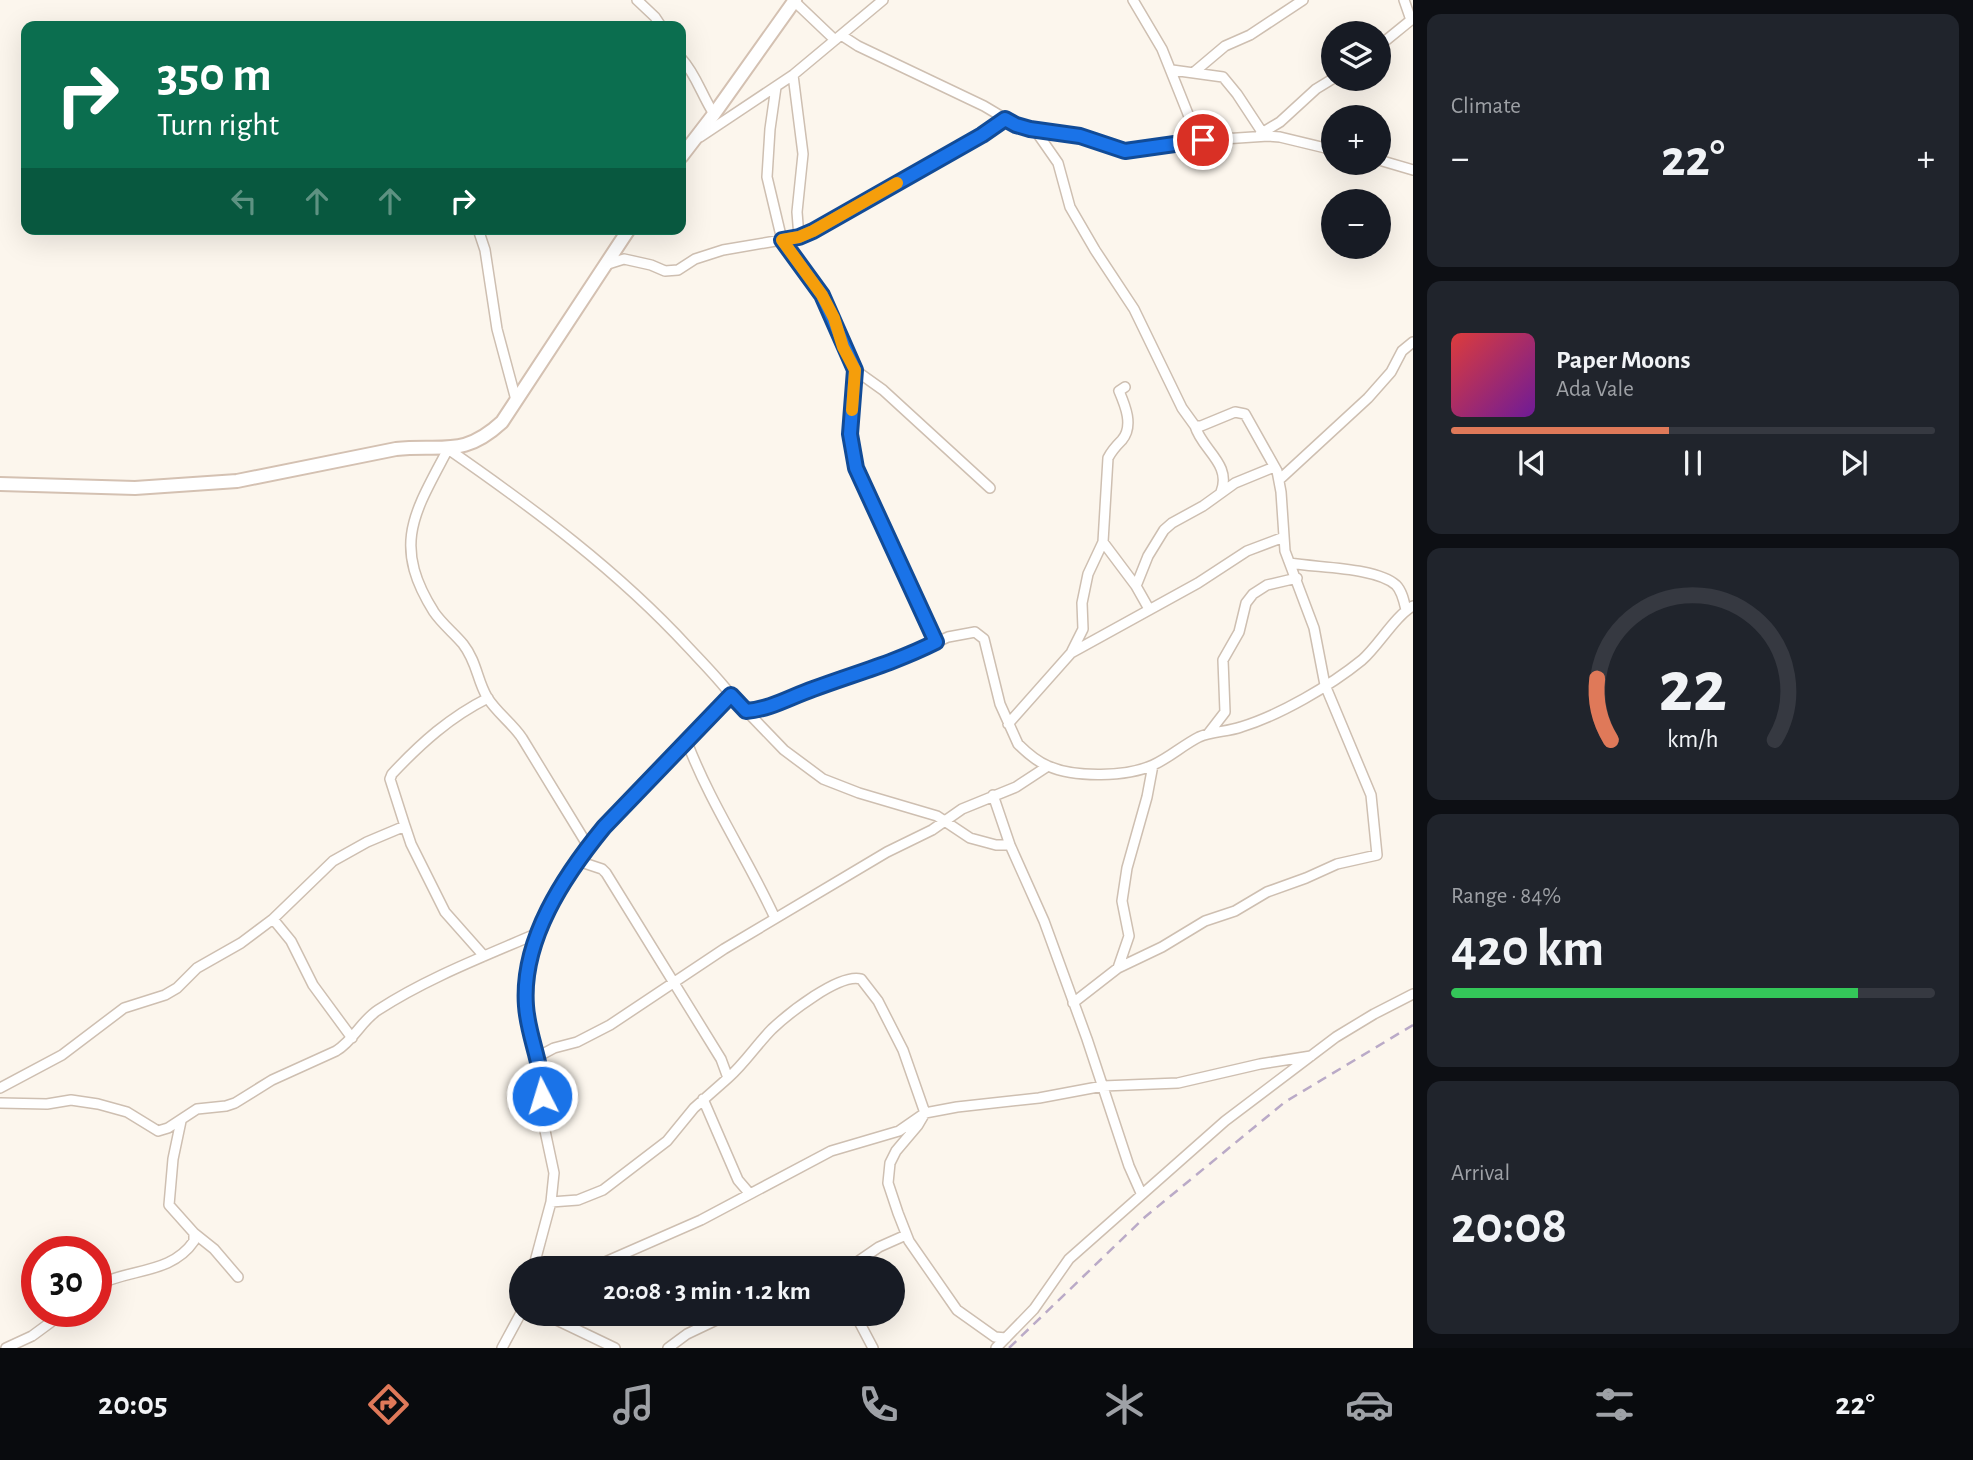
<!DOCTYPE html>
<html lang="en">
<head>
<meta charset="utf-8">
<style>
	body { margin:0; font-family:"Alegreya Sans",sans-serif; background:#20242c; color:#f1f3f6; height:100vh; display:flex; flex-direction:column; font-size:26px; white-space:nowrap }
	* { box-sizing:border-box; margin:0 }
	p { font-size:23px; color:#9ea1a6 }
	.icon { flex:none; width:38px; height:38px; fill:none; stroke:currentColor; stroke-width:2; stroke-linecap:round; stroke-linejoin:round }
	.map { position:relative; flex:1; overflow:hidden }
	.details { display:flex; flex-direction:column; gap:14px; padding:14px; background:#0d0f14; width:560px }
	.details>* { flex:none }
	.guide { position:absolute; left:21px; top:21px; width:665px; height:214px; border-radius:14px; box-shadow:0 7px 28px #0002; background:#0b6e4f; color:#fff; overflow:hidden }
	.fabs { position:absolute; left:1321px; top:21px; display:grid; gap:14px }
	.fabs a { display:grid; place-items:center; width:70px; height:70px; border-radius:50%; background:#171b24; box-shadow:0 7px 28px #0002; font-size:35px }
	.speed { position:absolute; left:21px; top:1236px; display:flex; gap:14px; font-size:35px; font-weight:700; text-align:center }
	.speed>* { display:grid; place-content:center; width:91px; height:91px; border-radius:50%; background:#171b24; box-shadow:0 7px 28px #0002; line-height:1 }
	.speed .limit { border:10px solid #d22; background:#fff; color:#111 }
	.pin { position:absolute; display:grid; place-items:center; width:60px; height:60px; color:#fff; margin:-30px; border:4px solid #fff; border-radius:50%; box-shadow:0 2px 7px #0007 }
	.me { position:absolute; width:77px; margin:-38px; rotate:355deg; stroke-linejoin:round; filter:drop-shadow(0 0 5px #0008) }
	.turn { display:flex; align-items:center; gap:24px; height:147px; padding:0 21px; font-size:32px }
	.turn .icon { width:91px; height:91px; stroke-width:2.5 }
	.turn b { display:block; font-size:49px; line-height:60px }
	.lanes { display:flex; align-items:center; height:66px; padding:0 21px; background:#0003; justify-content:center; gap:35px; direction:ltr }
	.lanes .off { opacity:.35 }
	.big { font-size:52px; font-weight:600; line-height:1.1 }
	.details .widget { flex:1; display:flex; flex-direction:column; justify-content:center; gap:10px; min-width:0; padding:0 24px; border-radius:14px; background:#20242c }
	.details .dial { align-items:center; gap:0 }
	.dial svg { height:182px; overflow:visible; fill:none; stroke:#363941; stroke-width:7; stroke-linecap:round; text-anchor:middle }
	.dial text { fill:#f1f3f6; stroke:none }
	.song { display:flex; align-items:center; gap:21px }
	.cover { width:84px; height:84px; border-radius:10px; background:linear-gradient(135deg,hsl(0 70% 55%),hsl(280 70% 35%)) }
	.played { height:7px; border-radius:4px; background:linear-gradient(90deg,#df7959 45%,#363941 45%) }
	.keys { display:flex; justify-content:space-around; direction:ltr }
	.heat { display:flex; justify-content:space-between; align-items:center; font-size:38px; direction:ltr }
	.charge { height:10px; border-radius:5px; background:linear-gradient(90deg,#34c759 84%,#363941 0) }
	.trip { position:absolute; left:509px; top:1256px; width:396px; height:70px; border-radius:35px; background:#171b24; box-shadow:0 7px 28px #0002; font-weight:600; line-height:70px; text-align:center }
	.tab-bar { display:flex; height:112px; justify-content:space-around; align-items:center; background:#090b0e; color:#9ea1a6 }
	.tab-bar .icon { width:49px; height:49px }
	.tab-bar .current { color:#df7959 }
	.tab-bar b { font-size:32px; color:#f1f3f6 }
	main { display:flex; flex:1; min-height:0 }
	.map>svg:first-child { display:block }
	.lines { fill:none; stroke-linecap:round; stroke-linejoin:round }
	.street-casing { stroke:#cebfb1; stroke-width:12 }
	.secondary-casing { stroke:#d4c1b2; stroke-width:16 }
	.street { stroke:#fff; stroke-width:9 }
	.secondary { stroke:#fff; stroke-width:12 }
	.rail { stroke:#baaac7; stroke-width:2.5; stroke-dasharray:10 7; stroke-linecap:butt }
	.route-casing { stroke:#114b97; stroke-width:18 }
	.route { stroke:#1a73e8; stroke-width:12 }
	.slow { stroke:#f59e0b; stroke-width:12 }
</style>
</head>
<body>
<main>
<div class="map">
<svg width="1413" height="1348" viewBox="0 0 1413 1348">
	<rect width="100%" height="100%" fill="#fcf6ed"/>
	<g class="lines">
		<defs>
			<path id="street" d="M637,0L655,17L661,26
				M1133,0L1162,49L1192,124L1203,140
				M794,1L835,40
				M841,35L858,46L984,106L1016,125L1080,136L1113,149L1136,151L1178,142L1268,136L1280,137L1334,150
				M1379,46L1411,20L1404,0
				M681,58C696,74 702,96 714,114
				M1172,70L1223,77L1237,94L1262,132
				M1193,73L1225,46L1250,35L1303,0
				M793,75L803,154L797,212L799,237
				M776,87L770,129L767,177L782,240L822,295L855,370L883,390L990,488
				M1035,130L1058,163L1070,207L1095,250L1134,309L1182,408L1195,426H1201L1235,412L1245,414L1277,471L1281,492L1285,551L1314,628L1325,685L1371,795L1377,855L1337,864L1306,878L1267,892L1235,911L1205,921L1162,947L1118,968L1073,1003
				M1260,134L1280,122L1316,89L1334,78
				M700,137L793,75L883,0
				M1379,160L1413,170
				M478,229L485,250L497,329L516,400
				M605,265L624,259L651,265L665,271L678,270L695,259L723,250L799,237L982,135L1005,119
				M855,370L850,434L856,468L936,642
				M1195,426C1202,450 1232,464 1221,492
				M1279,480L1368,398L1391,372L1402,351L1413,342
				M1103,542L1136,586L1149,609
				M1290,563C1317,568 1376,567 1396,585C1402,591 1404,601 1406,610
				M1136,586L1148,556L1164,530L1172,523L1203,506L1235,483L1274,467
				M1072,651L1083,629L1082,603L1088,574L1103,542L1108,458C1112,450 1116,446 1122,440C1134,426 1125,405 1119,391L1125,387
				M731,695L784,750L823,779L859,793L937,816L970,838L996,845H1010
				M746,711L764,709L816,688L882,667L948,637L975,632L984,639L1000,704L1018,744C1026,752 1038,762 1048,766C1075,778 1127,777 1153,765C1169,758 1183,745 1199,737C1212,731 1227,732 1241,727C1280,715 1330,686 1362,660C1379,645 1395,616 1413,606
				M1008,724L1071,653L1198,583L1247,551L1284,537
				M1208,734L1225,712L1223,660L1239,632L1246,603L1253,594L1267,585L1297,578
				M687,742C710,803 748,859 775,918
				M993,795L1010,845L1044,921L1087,1039L1129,1166L1141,1193
				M405,826L411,844L445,912L484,956
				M273,919L333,861L367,842L405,826L390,779L392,774C421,743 450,717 488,698
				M1118,968L1129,936L1122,901L1127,868L1147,797L1153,765
				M539,1056L554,1048L577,1042L610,1025L724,949L887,852L932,830L962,809L1016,787L1048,766
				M728,1078C745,1063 757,1044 772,1029C788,1014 839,973 861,979L878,1001L903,1050L925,1113L918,1125L896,1151L890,1163L888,1183L898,1213L909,1241L957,1310L995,1337L1006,1338
				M0,1088L62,1055L124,1008L165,995L177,988L197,968L241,943L273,919L291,941L313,985L352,1038
				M703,1099L738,1180L750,1194
				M0,1103L47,1104L71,1100L98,1104L127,1112L158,1131L168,1128L197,1109L226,1106L235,1103L272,1080L336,1051C354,1040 361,1021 378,1010C427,978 485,956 538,933
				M181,1121L173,1159L169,1205L194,1233L214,1249L238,1277
				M551,1202L578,1200L603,1190L667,1141L694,1108L728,1078L721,1059L606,873L602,869L578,861
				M533,1269L551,1202L554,1173L544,1126L543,1081L539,1056L530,1029L526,1008V974L538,933L569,875L603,827L731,695C718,678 703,663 688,647C617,570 533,508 448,449C415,512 391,544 434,612C442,624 454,633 463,644C477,662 477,680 487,697C496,712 512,723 522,738L588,846
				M589,1269L701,1220L831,1151L899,1131L925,1113L957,1107L1039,1098L1103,1086L1178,1083L1260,1064L1311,1056
				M847,1269L879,1247L906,1235
				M96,1286C128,1268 171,1275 194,1241V1233
				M544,1314L615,1348
				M855,1314L873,1348
				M6,1348L32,1336L66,1311
				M502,1348L522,1311
				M668,1348L687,1334L729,1314
				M996,1348L1034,1309L1069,1259L1225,1121L1336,1037L1374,1014L1413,994"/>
			<path id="secondary" d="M681,157L714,114L795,0
				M0,484L135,488L237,481L396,449C443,444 463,458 502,422L629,229"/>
		</defs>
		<!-- street casing -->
		<use href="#street" class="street-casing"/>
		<!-- secondary casing -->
		<use href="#secondary" class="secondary-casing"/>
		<!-- street -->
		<use href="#street" class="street"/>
		<!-- secondary -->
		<use href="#secondary" class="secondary"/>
		<!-- rail -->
		<path class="rail" d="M1009,1348L1145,1217L1285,1102L1413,1025"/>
	</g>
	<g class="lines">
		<defs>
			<path id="route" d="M542,1096C543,1064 528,1037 526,1006C521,940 564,876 604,827L731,695L746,711C771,709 790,697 813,689C856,673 894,663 936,642L856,468L850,434L855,370L822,295L782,240L799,237L813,231L982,135L1005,119L1016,125L1030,129L1080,136L1125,151L1203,140"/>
		</defs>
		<!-- route casing -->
		<use href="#route" class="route-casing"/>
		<!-- route -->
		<use href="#route" class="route"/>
		<!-- slow -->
		<path class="slow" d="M852,410L855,370L843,347L834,318L822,295L782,240L799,237L813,231L897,183"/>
	</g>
</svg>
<div class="fabs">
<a><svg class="icon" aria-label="layers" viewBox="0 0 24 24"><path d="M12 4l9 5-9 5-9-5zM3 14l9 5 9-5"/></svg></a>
<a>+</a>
<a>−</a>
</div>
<div class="speed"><div class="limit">30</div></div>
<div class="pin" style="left:1203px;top:140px;background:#d93025"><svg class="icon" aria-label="arrive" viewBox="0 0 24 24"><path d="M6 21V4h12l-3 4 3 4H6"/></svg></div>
<svg class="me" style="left:542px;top:1096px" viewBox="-20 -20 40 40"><circle r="17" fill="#1a73e8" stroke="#fff" stroke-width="3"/><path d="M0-11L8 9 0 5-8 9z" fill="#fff"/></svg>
<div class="trip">20:08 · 3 min · 1.2 km</div>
<div class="guide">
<div class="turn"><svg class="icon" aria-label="right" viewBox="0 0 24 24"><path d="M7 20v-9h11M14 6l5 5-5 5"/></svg><div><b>350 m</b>Turn right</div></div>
<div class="lanes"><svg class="icon off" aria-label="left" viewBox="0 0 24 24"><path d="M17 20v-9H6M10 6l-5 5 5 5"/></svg><svg class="icon off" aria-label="ahead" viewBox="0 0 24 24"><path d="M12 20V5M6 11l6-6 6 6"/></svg><svg class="icon off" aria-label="ahead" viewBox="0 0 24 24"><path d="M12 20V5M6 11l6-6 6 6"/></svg><svg class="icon" aria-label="right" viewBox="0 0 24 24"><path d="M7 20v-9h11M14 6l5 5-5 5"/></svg></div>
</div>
</div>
<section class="details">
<div class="widget"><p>Climate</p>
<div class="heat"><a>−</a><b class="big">22°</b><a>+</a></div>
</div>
<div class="widget">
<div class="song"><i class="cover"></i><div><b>Paper Moons</b><p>Ada Vale</p></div></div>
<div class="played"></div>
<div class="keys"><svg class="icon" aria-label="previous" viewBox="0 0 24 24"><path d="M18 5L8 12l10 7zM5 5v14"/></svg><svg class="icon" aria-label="pause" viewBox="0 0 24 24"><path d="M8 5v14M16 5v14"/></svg><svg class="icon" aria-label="next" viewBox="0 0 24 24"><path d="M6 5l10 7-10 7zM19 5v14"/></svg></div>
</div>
<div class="widget dial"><svg viewBox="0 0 100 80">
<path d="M14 69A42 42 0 1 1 86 69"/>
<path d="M14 69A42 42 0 0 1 8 42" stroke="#df7959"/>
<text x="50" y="56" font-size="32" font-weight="700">22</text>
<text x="50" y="72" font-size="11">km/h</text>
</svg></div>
<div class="widget"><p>Range · 84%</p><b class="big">420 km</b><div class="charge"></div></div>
<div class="widget"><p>Arrival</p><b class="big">20:08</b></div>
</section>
</main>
<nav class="tab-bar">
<b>20:05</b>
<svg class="icon current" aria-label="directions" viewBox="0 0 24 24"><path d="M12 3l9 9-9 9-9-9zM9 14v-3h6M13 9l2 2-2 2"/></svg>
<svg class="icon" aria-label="music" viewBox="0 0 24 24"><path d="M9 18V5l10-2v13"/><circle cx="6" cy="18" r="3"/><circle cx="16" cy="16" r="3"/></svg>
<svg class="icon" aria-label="phone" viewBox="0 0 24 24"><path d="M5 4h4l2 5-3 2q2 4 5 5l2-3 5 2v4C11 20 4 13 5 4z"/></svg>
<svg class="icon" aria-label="climate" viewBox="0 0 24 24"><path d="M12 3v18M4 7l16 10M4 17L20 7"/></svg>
<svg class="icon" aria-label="car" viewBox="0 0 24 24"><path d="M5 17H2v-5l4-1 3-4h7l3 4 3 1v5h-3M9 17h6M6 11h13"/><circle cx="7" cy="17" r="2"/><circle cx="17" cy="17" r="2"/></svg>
<svg class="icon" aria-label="filters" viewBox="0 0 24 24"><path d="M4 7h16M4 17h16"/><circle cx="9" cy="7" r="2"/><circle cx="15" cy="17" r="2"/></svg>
<b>22°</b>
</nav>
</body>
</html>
